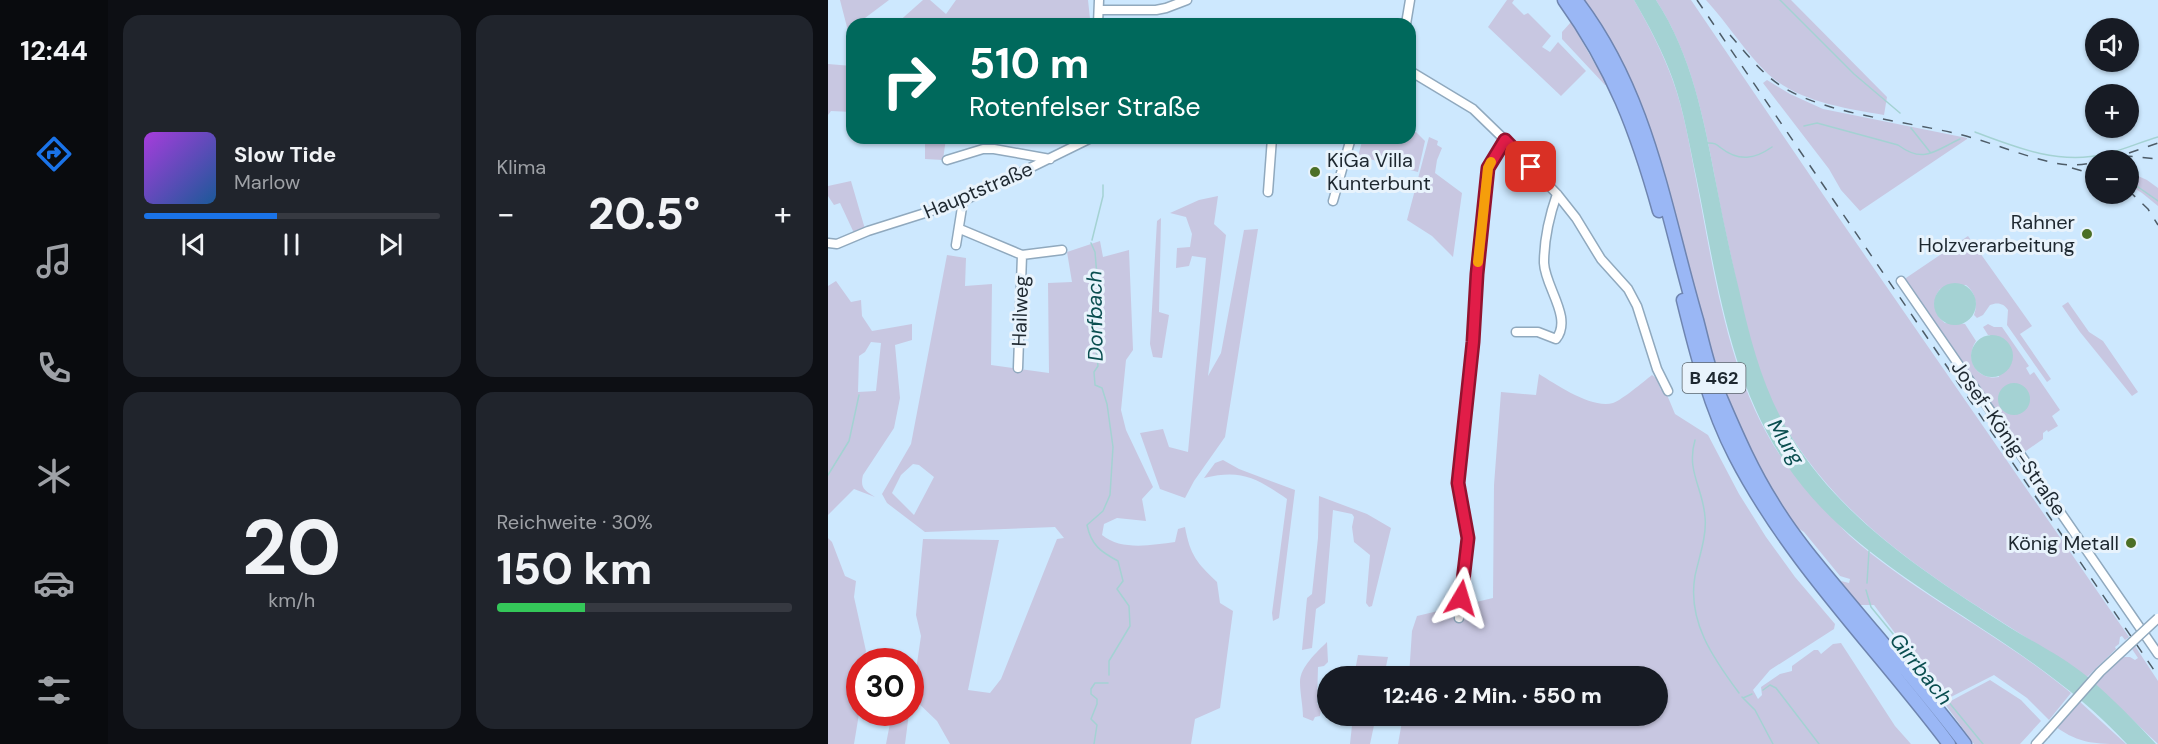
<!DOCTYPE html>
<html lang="de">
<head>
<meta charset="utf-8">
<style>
	body { margin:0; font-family:"DM Sans",sans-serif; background:#20242c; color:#f1f3f6; height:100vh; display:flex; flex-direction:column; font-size:22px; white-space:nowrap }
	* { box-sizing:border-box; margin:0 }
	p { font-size:20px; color:#9ea1a6 }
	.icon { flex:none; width:33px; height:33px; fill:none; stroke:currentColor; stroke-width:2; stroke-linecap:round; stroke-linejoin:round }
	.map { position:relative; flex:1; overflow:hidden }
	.panel { display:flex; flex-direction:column; gap:15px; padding:15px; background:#0d0f14; width:720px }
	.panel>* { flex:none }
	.top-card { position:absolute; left:18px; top:18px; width:570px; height:126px; border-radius:18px; box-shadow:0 2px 4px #0004; background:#00695c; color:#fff; overflow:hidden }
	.buttons { position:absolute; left:1257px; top:18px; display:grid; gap:12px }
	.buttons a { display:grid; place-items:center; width:54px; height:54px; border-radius:50%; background:#171b24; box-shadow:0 2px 4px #0004; font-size:30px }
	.speed { position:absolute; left:18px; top:648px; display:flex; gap:12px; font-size:30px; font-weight:700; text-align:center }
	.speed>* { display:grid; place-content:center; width:78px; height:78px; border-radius:50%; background:#171b24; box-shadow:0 2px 4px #0004; line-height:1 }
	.speed .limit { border:9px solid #d22; background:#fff; color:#111 }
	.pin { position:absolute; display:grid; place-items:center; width:51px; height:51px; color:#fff; margin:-26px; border-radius:12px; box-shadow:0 3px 9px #0006 }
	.me { position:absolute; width:66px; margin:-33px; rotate:7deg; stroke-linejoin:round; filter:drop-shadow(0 0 4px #0008) }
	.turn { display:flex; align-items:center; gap:21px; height:126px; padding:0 24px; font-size:27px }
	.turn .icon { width:78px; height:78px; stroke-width:2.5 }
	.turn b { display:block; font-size:42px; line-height:51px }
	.big { font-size:45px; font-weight:800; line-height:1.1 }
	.panel .widget { flex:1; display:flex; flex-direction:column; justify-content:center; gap:9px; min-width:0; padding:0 21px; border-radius:18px; background:#20242c }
	.panel .dial { align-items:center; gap:0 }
	.dial b { font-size:78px; line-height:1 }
	.song { display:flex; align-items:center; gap:18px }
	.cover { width:72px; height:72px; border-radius:9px; background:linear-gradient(135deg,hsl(280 70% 55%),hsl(210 70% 35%)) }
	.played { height:6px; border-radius:3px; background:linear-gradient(90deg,#1a73e8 45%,#363941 45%) }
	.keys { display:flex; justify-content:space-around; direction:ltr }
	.heat { display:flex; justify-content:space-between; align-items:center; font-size:33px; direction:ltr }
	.charge { height:9px; border-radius:4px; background:linear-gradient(90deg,#34c759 30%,#363941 0) }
	.panel .tiles { flex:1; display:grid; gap:15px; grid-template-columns:repeat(2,1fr) }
	.trip { position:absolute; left:489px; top:666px; width:351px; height:60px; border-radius:30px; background:#171b24; box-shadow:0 2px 4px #0004; font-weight:800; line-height:60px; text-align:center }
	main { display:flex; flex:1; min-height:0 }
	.menu { display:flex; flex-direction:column; width:108px; justify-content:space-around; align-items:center; background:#090b0e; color:#9ea1a6 }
	.menu .icon { width:42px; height:42px }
	.menu .on { color:#1a73e8 }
	.menu b { font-size:27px; color:#f1f3f6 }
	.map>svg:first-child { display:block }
	.green { fill:#c8c7e1; fill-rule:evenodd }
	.water { fill:#a4d2d3 }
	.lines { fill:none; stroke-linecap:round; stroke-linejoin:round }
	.stream { stroke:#a4d2d3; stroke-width:1.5 }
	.minor-casing { stroke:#90a9be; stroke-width:11 }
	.highway-casing { stroke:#6f85b0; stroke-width:15 }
	.minor { stroke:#fff; stroke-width:8 }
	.highway { stroke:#9ab7f5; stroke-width:12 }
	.rail { stroke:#4e5c68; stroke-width:1.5; stroke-dasharray:10 10; stroke-linecap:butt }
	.minor-bridge-casing { stroke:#90a9be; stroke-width:11; stroke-linecap:butt }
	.minor-bridge { stroke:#fff; stroke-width:8 }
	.route-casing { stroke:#92132f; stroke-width:15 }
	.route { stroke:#e11d48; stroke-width:10 }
	.slow { stroke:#f59e0b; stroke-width:10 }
	.poi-dot { fill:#4c6f26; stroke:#e8f3fc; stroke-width:2 }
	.labels { text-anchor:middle; stroke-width:6; stroke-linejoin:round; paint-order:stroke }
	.shield { fill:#e8f3fc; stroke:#5b656d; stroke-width:1.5 }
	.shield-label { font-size:18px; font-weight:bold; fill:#1e2830 }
	.poi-label { font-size:20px; fill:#1e2830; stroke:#e8f3fc; text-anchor:end }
	.street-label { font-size:20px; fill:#1e2830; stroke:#e8f3fc }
	.water-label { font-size:21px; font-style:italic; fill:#0a4e50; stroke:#e8f3fc }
</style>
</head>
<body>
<main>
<nav class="menu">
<b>12:44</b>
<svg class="icon on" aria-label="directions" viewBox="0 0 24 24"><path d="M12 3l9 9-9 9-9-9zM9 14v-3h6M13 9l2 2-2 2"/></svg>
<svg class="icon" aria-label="music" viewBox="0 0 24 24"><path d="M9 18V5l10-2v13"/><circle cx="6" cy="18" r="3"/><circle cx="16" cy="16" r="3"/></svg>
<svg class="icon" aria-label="phone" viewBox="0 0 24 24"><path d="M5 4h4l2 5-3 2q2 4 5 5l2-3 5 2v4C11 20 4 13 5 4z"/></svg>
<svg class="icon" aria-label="climate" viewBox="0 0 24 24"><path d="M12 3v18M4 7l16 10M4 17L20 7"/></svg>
<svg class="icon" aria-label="car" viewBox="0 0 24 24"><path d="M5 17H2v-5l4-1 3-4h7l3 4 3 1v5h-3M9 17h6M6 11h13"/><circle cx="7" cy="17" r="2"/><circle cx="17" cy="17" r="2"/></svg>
<svg class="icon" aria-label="filters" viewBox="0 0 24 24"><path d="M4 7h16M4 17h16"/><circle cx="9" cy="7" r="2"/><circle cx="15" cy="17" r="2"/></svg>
</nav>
<section class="panel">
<div class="tiles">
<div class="widget">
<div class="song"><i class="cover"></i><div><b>Slow Tide</b><p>Marlow</p></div></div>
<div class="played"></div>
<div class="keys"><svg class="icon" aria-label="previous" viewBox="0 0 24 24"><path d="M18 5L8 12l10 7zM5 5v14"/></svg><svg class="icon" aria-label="pause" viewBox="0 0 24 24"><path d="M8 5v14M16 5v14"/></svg><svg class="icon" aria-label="next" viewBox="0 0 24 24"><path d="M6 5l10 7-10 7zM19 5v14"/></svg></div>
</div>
<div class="widget"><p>Klima</p>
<div class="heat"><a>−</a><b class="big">20.5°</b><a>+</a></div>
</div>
<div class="widget dial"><b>20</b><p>km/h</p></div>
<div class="widget"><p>Reichweite · 30%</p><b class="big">150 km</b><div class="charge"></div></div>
</div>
</section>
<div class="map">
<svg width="1330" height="744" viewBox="0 0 1330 744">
	<rect width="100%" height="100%" fill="#cde8fe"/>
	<!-- green -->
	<path class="green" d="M12,0H61L29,24H24V28L20,31Z
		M95,0H102L118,14L128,0H260L262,19L268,18L267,22L255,24H68Z
		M679,0H686L684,3L696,15L700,13L723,36L714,47L722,52L730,42L758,71L733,96L660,27Z
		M755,0H806C821,26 835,53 845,81C856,111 861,143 867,174C886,269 899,380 956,461C964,472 974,482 983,492C996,506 1008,523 1022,536C1090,596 1174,635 1243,693L1221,720L1199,698L1166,675L1117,700L1046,605H1029L1015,589L1013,581L1021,583L1022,579L1012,576L976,532L964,524L925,457L904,412L881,342L827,144L799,72Z
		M828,0H863L1011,218L1301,637L1297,640L1294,636L1292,637L1291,644L1287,647L1288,649L1259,677C1161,610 1050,556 978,458C965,440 952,420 943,400C921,348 911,292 899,238C881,157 874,71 828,0Z
		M878,0H963L1059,97L1056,115C1017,108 971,102 940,74C917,52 900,24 878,0Z
		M743,22L779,85H777L734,39V32Z
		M0,64L24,66V112L3,111L0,115Z
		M939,80L962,94L995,109L1139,138V139L1032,211L1013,190L1001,169L935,83Z
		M588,132L597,141L590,172L530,156L535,138H582V133Z
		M601,137L610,141L609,145L614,148L609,160L607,173L634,193L625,257L604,236L579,220Z
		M97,138H118L115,160L97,159Z
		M1300,164L1304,166L1301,172L1319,180L1330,188V206L1314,193L1301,185Z
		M23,181L37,229L26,233L12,203L6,205L0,196V186Z
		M390,196L386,224L398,235L380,376L393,353L416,230L430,229L397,437L366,481L357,498L332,489L312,433L335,429L341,447L360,452L378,258L364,256L361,266L348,268L349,248L362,247L364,234L358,217L342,213L371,200Z
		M333,218L331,312L341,315L334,358L325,357L322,344L329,221Z
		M1140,236L1204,326L1192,334L1223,379L1219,382L1179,325L1180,310C1176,303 1169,302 1162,305L1155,315L1149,318L1146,315C1150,304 1147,292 1138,285L1112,289C1103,300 1106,315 1117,323L1137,324L1148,341C1136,359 1149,381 1171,377L1162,335H1160L1155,327L1160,324L1166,327H1174L1201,366L1198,368L1202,375L1206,372L1232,410L1224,416L1230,426L1220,432L1219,430L1215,433V439L1195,453L1075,280Z
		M272,241L275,257L301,250L305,350L298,360L293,410L298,430L325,487L314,499L318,521L289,518L276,524L274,535C293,551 324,545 347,542L350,529L357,527C362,555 369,563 389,582L392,603L405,611L392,708L367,719L363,744H122L109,721L84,697L93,636L88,615L95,539L171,540L140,690L162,693L173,679L229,539L236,538L227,527L97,532L59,503L54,494L83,444L119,255L138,258L137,286L164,284L163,365L221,373L220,283L244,282L239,252ZM85,464L91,465L106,477L86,515L64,493L73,475Z
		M8,281L23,302L33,300L34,316L44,331L84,324V340L67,345L72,398L66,428L35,475C32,488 36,490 47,497L26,489L0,515V286ZM43,342L53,343L48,391L30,392L31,356L37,352Z
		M1240,302L1261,332L1275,341L1310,392L1304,396L1252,332L1234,306Z
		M711,374C729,385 764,409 785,403C794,400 815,382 824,375L828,378L833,390H837L847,414L880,435L911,494L938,537L967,577L1007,624L1006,629L942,670L925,690L930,699L934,695L933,687L952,674L964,671V666L986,650H990L993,654L1005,644L1013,643L1067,726L1083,744H570L575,716H830V676H581L584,631L589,616L665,598L666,485L673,392L708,395Z
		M395,460L411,469L467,490L451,618L445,621L444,613L459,499C428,478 414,469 376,478L387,463Z
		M491,496L539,514L563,528L544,606L541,607L538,603L542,555L526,542L524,527L526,517L524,514L505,510L497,603L488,609L484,648L474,650L479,598L484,594L490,538Z
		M0,538L4,542L17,576L28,581L26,597L38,651L36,658L40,661L32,662V712L52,713L51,718L31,714L26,744H0Z
		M499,642L500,662L496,666L490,667L489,703L493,710L492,716L487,717L485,721L475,717C475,706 472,693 472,682C472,667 489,652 499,642Z
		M1307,646L1330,681V744L1267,684L1295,657H1302L1307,660L1310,658L1304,649Z
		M530,655L560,657L556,676H526Z
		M1162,680L1193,700L1213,721L1192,744H1146L1117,704Z
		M1251,701L1298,744C1267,744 1252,744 1228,727Z
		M64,713H81L77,744H58Z
		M525,716H548L542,744H522Z"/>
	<!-- water -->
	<path class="water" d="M806,0H828C864,55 876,120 888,183C895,220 903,257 912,294C923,343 936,392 963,436C1014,520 1099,574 1181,627C1207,643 1237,658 1261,678C1285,699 1307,721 1328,744H1299C1257,699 1207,663 1156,630C1084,582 1005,536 956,461C900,377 888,273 868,176C861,144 856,111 845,80C835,52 821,26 806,0Z
		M1106 304a21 21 0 1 1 42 0a21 21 0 1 1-42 0Z
		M1143 356a21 21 0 1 1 42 0a21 21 0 1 1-42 0Z
		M1170 399a16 16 0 1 1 32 0a16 16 0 1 1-32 0Z"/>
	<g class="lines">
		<!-- stream -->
		<path class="stream" d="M952,0L1026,74L1072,113
			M976,126L989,123L1070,145C1096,164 1106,151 1132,139
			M1083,128L1102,152
			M1147,132C1189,148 1232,165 1277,154C1296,150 1312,142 1330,137
			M880,143C887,143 888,144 893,148C911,162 927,159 944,147
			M1266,165L1268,166
			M1300,180L1330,201
			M264,240L275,196V185
			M263,243L267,252L270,288L266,337L270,366L266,372L267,385L274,388L279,404L285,447L282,495L275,511L259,525C263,545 273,552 290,561L295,581L289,589L301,606L302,626L281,661V675
			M867,440C858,471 875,488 877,517C879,536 871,557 867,576C859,621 885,658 911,693
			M0,475L21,441L31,395
			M1039,583L1041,551
			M1038,590L1043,607L1155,744
			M935,690L942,685L948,688L991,744
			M914,697L927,710L945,744
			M915,698L924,694
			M266,744L269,725L263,719L269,704V699L263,694V689L267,683H280"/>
		<defs>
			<path id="minor" d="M272,10H328L338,8L359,0
				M270,24L271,0
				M578,24L582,0
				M582,71L645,109L677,140L729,194L748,218L773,259L800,289L809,306L829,369L840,391
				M119,160L155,149H166L222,159
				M440,192L444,138
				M505,201L523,138
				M132,229L194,255L190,368
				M0,243L9,244L40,231L135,201L263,138
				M128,245L135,201
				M194,255L234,250
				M1073,281L1330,654
				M688,332H710L728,339C745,318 717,287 716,263C716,239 721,217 729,194
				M631,618L640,538L630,483L645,342L650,269L660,168L677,140
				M1208,744L1217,734"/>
			<path id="highway" d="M736,0C785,68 809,132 831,211
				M748,0C821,95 836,208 869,320C875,343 880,367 889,389C906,428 922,467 945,503C966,538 993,569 1019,600C1059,648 1099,694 1137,744
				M855,300C868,353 882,408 907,456C962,563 1049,648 1121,744"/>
		</defs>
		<!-- minor casing -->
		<use href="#minor" class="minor-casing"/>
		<!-- highway casing -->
		<use href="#highway" class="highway-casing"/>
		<!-- minor -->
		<use href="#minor" class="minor"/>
		<!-- highway -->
		<use href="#highway" class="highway"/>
		<!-- rail -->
		<path class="rail" d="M869,0L1330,676
			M902,35C919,54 935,76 958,89C1004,115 1077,121 1130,134C1163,142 1194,156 1227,163C1241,166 1254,165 1268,162
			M1301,153L1330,143
			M1275,160L1298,156L1330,159
			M1244,168L1268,175
			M1300,190L1320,209L1330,225"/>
		<defs>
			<path id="minor-bridge" d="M1217,734L1272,672L1330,618"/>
		</defs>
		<!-- minor-bridge casing -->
		<use href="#minor-bridge" class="minor-bridge-casing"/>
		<!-- minor-bridge -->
		<use href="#minor-bridge" class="minor-bridge"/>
	</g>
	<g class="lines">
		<defs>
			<path id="route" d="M633,598L640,538L630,483L645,342L649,274L660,168L677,140L703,167"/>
		</defs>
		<!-- route casing -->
		<use href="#route" class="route-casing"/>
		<!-- route -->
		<use href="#route" class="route"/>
		<!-- slow -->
		<path class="slow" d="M650,262L660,168L663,162"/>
	</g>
	<!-- markers -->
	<g class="poi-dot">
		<circle cx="487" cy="172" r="6"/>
		<circle cx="1259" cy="234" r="6"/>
		<circle cx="1303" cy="543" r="6"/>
	</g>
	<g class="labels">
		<!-- shield labels -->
		<rect class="shield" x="854.5" y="363" width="63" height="30" rx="4.5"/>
		<g class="shield-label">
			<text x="886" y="384">B 462</text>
		</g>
		<!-- poi labels -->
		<g class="poi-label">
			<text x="499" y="167" text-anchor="start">KiGa Villa<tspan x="499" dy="23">Kunterbunt</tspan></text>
			<text x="1247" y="229">Rahner<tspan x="1247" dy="23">Holzverarbeitung</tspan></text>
			<text x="1291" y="550">König Metall</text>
		</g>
		<!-- street labels -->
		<g class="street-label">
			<text transform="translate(150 190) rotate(-23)" y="7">Hauptstraße</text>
			<text transform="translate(192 311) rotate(-88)" y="7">Hailweg</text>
			<text transform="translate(1181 438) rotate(55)" y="7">Josef-König-Straße</text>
		</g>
		<!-- water labels -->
		<g class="water-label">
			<text transform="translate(267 316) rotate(-91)" y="7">Dorfbach</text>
			<text transform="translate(958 442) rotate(58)" y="7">Murg</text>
			<text transform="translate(1093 669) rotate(51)" y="7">Girrbach</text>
		</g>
	</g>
</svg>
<div class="buttons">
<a><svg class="icon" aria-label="sound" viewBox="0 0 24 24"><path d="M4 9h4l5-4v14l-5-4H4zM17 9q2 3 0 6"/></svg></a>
<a>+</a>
<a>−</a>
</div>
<div class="speed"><div class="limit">30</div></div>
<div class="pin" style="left:703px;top:167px;background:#d93025"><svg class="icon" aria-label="arrive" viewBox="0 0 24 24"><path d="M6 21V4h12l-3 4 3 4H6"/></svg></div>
<svg class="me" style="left:633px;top:598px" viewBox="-20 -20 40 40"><path d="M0-17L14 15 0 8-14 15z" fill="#e11d48" stroke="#fff" stroke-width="4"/></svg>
<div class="trip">12:46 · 2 Min. · 550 m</div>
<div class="top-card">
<div class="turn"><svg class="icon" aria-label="right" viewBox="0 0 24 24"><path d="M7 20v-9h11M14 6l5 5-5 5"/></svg><div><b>510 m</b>Rotenfelser Straße</div></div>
</div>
</div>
</main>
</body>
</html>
